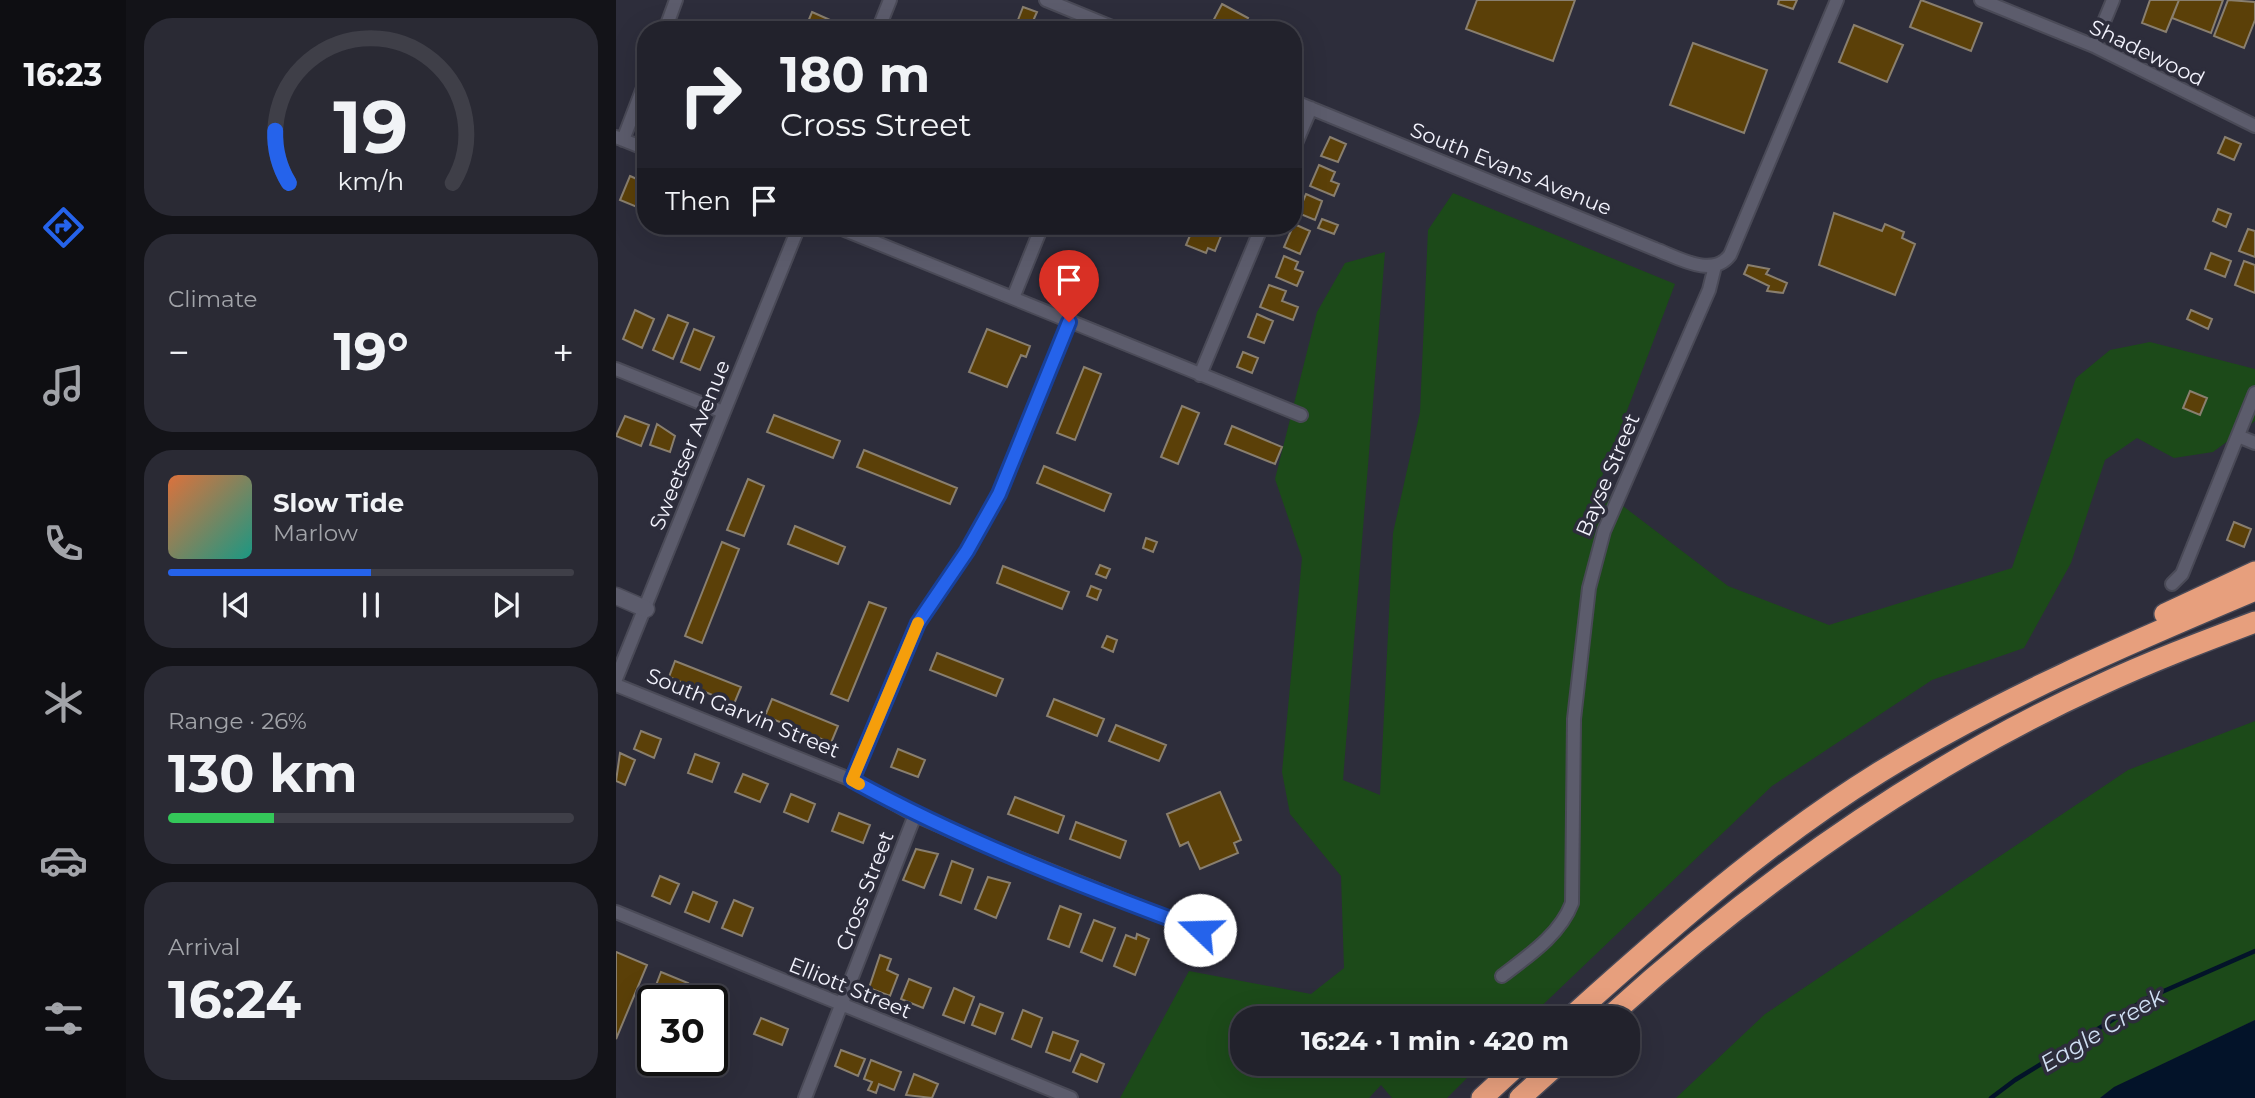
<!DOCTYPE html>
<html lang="en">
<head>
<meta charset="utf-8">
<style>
	body { margin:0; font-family:Montserrat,sans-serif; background:#2a2a34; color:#f1f3f6; height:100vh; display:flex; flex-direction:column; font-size:26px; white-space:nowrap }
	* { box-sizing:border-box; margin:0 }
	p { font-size:23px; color:#a2a4a9 }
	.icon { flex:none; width:38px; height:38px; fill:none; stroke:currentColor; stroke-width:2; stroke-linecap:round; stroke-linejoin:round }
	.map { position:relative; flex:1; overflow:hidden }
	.drawer { display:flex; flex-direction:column; gap:18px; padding:18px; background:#131318; width:490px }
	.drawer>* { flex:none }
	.guide { position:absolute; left:21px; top:21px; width:665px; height:214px; border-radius:28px; box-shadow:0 7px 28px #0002,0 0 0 2px #3f3f48; background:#22222c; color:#f1f3f6; overflow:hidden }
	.speed { position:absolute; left:21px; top:985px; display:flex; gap:14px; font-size:35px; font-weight:700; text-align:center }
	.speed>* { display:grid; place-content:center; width:91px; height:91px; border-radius:50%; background:#22222c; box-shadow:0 7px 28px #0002,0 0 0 2px #3f3f48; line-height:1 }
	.speed .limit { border:4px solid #111; border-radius:10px; background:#fff; color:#111 }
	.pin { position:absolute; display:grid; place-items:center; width:60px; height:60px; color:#fff; margin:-72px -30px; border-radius:50% 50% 50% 0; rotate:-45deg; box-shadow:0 0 7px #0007 }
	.pin .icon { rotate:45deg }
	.me { position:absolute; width:77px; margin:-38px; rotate:291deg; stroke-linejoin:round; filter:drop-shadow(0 0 5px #0008) }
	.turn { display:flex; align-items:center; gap:24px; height:147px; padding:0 28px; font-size:32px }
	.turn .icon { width:91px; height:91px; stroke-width:2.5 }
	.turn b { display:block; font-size:49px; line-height:60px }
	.then { display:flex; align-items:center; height:66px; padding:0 28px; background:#0003; gap:14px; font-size:26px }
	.big { font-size:52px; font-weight:700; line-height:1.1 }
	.drawer .widget { flex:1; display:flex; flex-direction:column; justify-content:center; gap:10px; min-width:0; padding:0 24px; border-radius:28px; background:#2a2a34 }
	.drawer .dial { align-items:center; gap:0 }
	.dial svg { height:182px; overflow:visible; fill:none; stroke:#3f3f48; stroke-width:7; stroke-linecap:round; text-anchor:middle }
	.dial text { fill:#f1f3f6; stroke:none }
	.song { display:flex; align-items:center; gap:21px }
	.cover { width:84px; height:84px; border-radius:10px; background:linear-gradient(135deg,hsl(20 70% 55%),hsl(170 70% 35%)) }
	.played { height:7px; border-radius:4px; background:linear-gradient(90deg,#2563eb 50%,#3f3f48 50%) }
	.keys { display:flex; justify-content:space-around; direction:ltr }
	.heat { display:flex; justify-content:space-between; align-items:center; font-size:38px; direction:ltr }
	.charge { height:10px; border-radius:5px; background:linear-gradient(90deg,#34c759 26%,#3f3f48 0) }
	.trip { position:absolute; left:614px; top:1006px; width:410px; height:70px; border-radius:28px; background:#22222c; box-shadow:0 7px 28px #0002,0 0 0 2px #3f3f48; font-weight:700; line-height:70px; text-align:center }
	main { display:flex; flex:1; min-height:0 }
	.tab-bar { display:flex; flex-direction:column; width:126px; justify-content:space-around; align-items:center; background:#0e0e12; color:#a2a4a9 }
	.tab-bar .icon { width:49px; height:49px }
	.tab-bar .on { color:#2563eb }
	.tab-bar b { font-size:32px; color:#f1f3f6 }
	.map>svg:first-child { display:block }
	.green { fill:#1c4a19 }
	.water { fill:#031329 }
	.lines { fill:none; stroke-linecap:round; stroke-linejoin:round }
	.stream { stroke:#031329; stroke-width:4.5 }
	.building { fill:#5b4008; stroke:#897f6f; stroke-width:2 }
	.minor-casing { stroke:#4a4a57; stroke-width:16 }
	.tertiary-casing { stroke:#4a4a57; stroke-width:19 }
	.motorway-casing { stroke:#4a4a57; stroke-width:24 }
	.minor { stroke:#5c5c6c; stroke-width:12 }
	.tertiary { stroke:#5c5c6c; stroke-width:16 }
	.motorway { stroke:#e79f7d; stroke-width:21 }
	.route-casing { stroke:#184099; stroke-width:18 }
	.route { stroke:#2563eb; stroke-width:12 }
	.slow { stroke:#f59e0b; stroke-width:12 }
	.labels { text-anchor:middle; stroke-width:7; stroke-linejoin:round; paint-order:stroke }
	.street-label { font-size:21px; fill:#f3f3fd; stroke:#2d2d3b }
	.water-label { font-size:23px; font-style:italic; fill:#d0dff3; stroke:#2d2d3b }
</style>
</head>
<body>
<main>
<nav class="tab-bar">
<b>16:23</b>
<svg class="icon on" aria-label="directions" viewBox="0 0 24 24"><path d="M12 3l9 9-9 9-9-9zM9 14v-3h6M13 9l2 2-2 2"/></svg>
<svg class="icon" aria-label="music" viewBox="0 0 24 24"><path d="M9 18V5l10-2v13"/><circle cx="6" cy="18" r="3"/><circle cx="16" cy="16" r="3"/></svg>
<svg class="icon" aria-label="phone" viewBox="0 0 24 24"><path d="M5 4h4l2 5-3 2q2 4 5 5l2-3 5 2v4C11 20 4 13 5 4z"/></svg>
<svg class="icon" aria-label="climate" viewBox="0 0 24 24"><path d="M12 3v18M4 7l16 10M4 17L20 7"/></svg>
<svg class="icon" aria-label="car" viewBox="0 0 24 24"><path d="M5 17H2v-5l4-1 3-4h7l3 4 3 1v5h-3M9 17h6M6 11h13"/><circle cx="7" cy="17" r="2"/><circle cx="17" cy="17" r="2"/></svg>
<svg class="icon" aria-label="filters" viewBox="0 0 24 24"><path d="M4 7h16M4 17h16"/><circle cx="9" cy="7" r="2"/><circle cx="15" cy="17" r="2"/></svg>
</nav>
<section class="drawer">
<div class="widget dial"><svg viewBox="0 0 100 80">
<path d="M14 69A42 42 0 1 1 86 69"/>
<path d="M14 69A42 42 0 0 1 8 46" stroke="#2563eb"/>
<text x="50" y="56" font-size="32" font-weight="700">19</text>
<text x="50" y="72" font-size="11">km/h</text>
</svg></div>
<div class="widget"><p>Climate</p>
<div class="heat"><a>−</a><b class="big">19°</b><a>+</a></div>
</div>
<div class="widget">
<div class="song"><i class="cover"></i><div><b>Slow Tide</b><p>Marlow</p></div></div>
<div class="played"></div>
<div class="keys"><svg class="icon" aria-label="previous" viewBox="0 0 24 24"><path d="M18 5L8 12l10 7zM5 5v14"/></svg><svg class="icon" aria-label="pause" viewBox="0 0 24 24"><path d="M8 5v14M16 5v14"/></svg><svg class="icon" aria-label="next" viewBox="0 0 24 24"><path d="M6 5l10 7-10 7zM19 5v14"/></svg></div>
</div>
<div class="widget"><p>Range · 26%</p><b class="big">130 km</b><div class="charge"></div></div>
<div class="widget"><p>Arrival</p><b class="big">16:24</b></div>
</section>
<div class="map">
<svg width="1639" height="1098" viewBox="0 0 1639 1098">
	<rect width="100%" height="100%" fill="#2d2d3b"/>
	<!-- green -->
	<path class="green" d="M837,193L1059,284L982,487L1112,586L1213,625L1396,568L1460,378L1494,350L1534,342L1639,369V421L1597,452L1558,458L1521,438L1489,460L1455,563L1408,648L1316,680L1156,786L913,1018H626V1064H865L831,1098H776L765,1085L753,1098H504L573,971L695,994L728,968L725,876L674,814L666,772L686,558L659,479L701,312L729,263L769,252L727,780L764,795L777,533L804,412L812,230Z
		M1639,721V1020L1499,1087L1484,1098H1060L1149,1014L1512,770Z"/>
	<!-- water -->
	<path class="water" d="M1639,1020V1098H1484L1498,1087Z"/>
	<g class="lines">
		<!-- stream -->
		<path class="stream" d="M1375,1098L1399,1080L1532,998L1639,951"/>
	</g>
	<!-- building -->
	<path class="building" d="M861,0H959L937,61L850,29Z
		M1163,0H1181L1177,9L1162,4Z
		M1305,0L1366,23L1355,51L1294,27Z
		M1534,0H1563L1550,32L1526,23Z
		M1563,0H1607L1595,33L1556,18Z
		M1612,0L1639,2V20L1628,48L1598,36Z
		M606,4L632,18L625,30L610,27L603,30L595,25Z
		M407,7L421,12L413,30H398Z
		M196,12L221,23L218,30L189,29Z
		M315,21L337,30H312Z
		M1238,25L1287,45L1271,82L1223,62Z
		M1077,43L1151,70L1128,133L1054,105Z
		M714,137L730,144L722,162L705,156Z
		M1609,137L1625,144L1618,160L1602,153Z
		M703,165L719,172L715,181L723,184L718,196L694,186Z
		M14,176L30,183L21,207L4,200Z
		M690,194L706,201L699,220L682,213Z
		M1602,209L1615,214L1610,227L1597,221Z
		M1218,213L1266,231L1269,224L1288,232L1286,238L1299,244L1279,295L1203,265Z
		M706,219L722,225L718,234L702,228Z
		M678,224L694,231L684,254L668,247Z
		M578,226L605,236L599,251L592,248L590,253L570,245Z
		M1632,229L1639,231V257L1623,251Z
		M1595,253L1615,261L1609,277L1589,269Z
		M668,256L682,262L679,269L687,272L681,286L660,277Z
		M1628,261L1639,265V293L1619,285Z
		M1132,265L1153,269L1150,274L1171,283L1167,293L1151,291L1153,286L1128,274Z
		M653,285L670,291L666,301L682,307L677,320L644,307Z
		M19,310L38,319L26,348L7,339Z
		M1575,310L1596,319L1592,329L1571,319Z
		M641,314L657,321L648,343L632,337Z
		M52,315L72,323L57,359L37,350Z
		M78,329L98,337L84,370L65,362Z
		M371,329L414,346L410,357L405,355L391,387L353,372Z
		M627,352L642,358L636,373L621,367Z
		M468,367L485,374L459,440L441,433Z
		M1574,391L1591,398L1584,415L1567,408Z
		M566,406L583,413L562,464L545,457Z
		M158,415L224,441L217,458L151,432Z
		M9,416L33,425L25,446L0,436Z
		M41,424L59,436L54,452L34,445Z
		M616,426L666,447L659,464L609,444Z
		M248,450L341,488L334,504L241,467Z
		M428,466L495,494L488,511L421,483Z
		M132,479L148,486L128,536L111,530Z
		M1618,522L1635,529L1628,547L1611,540Z
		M179,526L229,547L222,564L172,544Z
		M530,538L541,542L537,552L527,548Z
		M106,542L123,549L86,643L69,636Z
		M484,565L494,569L490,578L480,574Z
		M387,566L453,592L446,609L381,583Z
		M475,586L485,590L481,600L471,596Z
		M253,602L270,608L232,701L215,694Z
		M491,636L501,640L497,652L486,647Z
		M321,653L387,679L380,696L314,670Z
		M59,661L125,687L118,704L53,677Z
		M156,699L222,726L215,743L149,716Z
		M438,699L488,719L481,736L431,716Z
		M500,725L550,745L543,761L493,741Z
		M25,731L45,739L38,758L18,749Z
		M282,749L309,760L302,777L275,767Z
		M4,753L19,760L9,785L0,781Z
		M79,754L103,763L96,782L72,773Z
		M127,774L152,784L144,802L119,792Z
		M604,792L625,840L618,843L622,853L584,869L572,842L564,846L551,814Z
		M175,794L199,804L192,822L168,812Z
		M399,797L448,816L442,833L392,814Z
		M223,813L254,825L247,843L216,831Z
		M460,822L510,841L504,858L454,839Z
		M300,849L322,854L308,888L287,880Z
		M336,861L357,869L345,903L324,895Z
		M44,876L63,884L54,904L36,896Z
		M372,877L394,883L380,918L359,909Z
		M77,892L101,902L93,922L69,912Z
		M118,900L137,908L126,936L106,928Z
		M444,906L465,914L453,947L432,939Z
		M478,920L499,928L486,961L465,952Z
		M521,934L533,939L519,975L498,966L510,935L520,939Z
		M0,952L31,965L0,1039Z
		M264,955L275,959L271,970L282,975L274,996L253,988Z
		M45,972L72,983L65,999L39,988Z
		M293,979L315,988L307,1008L285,999Z
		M81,988L112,1000L106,1018L96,1014V1001H76Z
		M338,988L358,997L348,1023L327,1015Z
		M364,1004L387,1013L379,1034L356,1025Z
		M407,1010L426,1018L415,1047L396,1039Z
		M145,1018L172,1029L166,1045L138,1034Z
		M437,1032L462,1041L454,1061L430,1052Z
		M225,1050L249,1059L242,1076L219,1066Z
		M465,1054L488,1064L481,1082L457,1072Z
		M255,1060L285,1072L278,1090L263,1084L260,1093L252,1090L256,1082L248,1079Z
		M298,1074L322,1084L316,1098L290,1095Z"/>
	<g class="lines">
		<defs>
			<path id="minor" d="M430,0L503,30
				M1365,0L1478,46L1639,126
				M49,30L60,0
				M262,30L274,0
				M1478,46L1497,0
				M677,101L1039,249C1061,257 1096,279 1114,255L1221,0
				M0,137L30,149
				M7,140L30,80
				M677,150L695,108
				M219,226L685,415
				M397,298L426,226
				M0,369L107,412
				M584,375L646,226
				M1622,436L1639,443
				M1556,584L1566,574L1639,393
				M0,679L183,226
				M0,685L236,780L299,815L352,838L584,931
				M236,780L302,623L351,551L383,494L453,322
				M0,912L455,1098
				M886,976C912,956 944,935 956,903L958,719L973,588L988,531L1093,290L1099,266
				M189,1098L299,815"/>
			<path id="tertiary" d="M0,596L30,609"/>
			<path id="motorway" d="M1549,614L1639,572
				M954,1018C1052,930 1151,842 1264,772C1383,699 1511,644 1639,590
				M992,1018C1139,885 1301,769 1482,686C1533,662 1586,642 1639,622
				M866,1098L903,1064
				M904,1098L942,1064"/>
		</defs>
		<!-- minor casing -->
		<use href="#minor" class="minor-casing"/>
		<!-- tertiary casing -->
		<use href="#tertiary" class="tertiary-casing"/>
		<!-- motorway casing -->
		<use href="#motorway" class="motorway-casing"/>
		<!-- minor -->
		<use href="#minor" class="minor"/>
		<!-- tertiary -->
		<use href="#tertiary" class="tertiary"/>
		<!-- motorway -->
		<use href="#motorway" class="motorway"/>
	</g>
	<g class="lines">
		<defs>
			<path id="route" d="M453,322L383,494L351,551L302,623L236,780C347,841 466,886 584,930"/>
		</defs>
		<!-- route casing -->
		<use href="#route" class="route-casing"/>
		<!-- route -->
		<use href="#route" class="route"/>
		<!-- slow -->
		<path class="slow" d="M243,784L236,780L302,623"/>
	</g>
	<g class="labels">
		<!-- street labels -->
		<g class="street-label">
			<text transform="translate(1531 53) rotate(26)" y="7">Shadewood</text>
			<text transform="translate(895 169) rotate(22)" y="7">South Evans Avenue</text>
			<text transform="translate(74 445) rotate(-68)" y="7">Sweetser Avenue</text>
			<text transform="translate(992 475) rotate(-67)" y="7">Bayse Street</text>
			<text transform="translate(127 713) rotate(22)" y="7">South Garvin Street</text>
			<text transform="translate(249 891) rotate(-69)" y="7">Cross Street</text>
			<text transform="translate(234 988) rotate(22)" y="7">Elliott Street</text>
		</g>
		<!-- water labels -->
		<g class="water-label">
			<text transform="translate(1486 1030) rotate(-31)" y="8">Eagle Creek</text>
		</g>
	</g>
</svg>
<div class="speed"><div class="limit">30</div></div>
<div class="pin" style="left:453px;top:322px;background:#d93025"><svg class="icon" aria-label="arrive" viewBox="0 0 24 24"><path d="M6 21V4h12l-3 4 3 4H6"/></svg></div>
<svg class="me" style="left:584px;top:930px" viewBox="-20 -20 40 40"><circle r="19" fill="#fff"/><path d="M0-13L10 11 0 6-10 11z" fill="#2563eb"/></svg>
<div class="trip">16:24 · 1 min · 420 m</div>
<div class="guide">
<div class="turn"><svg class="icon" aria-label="right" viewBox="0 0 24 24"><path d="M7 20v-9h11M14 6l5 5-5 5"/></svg><div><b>180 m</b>Cross Street</div></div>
<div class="then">Then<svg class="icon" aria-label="arrive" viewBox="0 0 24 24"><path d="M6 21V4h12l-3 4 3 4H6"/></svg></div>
</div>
</div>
</main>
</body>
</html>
